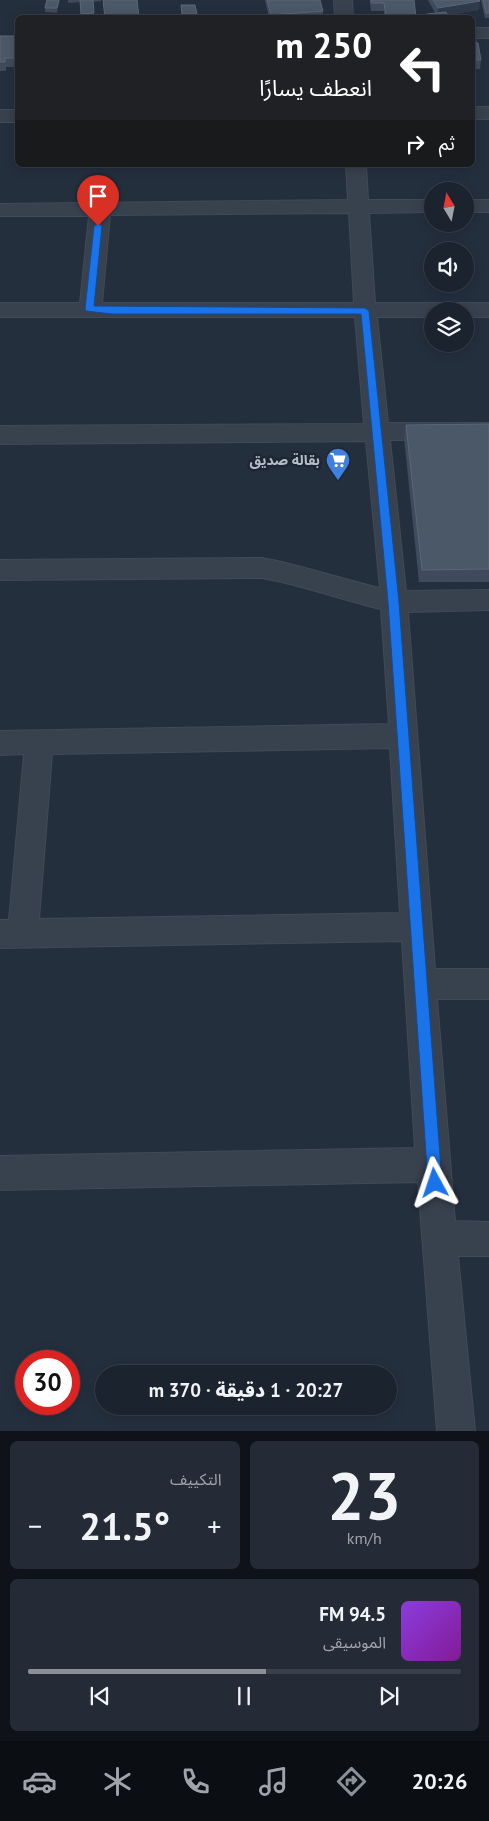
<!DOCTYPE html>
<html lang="ar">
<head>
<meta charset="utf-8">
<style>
	body { margin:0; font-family:"PT Sans","Noto Sans Arabic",sans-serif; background:#242b36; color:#f1f3f6; direction:rtl; height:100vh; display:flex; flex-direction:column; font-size:19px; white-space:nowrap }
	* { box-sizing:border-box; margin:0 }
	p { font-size:16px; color:#a0a4aa }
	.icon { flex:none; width:28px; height:28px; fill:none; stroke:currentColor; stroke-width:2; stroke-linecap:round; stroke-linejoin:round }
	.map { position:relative; height:1431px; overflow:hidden; direction:ltr }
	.panel { display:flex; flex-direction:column; gap:10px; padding:10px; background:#0f1319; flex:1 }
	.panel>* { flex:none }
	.hud { position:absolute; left:15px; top:15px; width:460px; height:152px; border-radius:8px; box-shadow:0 2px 12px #0003,0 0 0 1px #39404a; direction:rtl; background:#202124; color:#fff; overflow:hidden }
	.needle { width:32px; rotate:350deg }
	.fabs { position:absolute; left:424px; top:182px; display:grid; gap:10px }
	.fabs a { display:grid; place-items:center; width:50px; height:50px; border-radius:50%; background:#1b232e; box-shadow:0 2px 12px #0003,0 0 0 1px #39404a; font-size:25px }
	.speed { position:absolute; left:15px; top:1350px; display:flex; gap:10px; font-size:25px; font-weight:700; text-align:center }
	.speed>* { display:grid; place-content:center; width:65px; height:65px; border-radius:50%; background:#1b232e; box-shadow:0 2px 12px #0003,0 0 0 1px #39404a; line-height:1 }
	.speed .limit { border:8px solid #d22; background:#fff; color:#111 }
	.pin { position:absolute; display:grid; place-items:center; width:42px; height:42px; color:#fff; margin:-51px -21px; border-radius:50% 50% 50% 0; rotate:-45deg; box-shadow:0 0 5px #0007 }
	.pin .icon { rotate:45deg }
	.me { position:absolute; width:55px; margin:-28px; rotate:355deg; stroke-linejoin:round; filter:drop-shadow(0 0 4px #0008) }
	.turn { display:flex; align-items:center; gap:18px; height:105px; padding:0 20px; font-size:22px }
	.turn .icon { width:65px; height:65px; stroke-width:2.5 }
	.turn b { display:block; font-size:35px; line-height:42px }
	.then { display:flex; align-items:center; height:48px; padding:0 20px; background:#0003; gap:10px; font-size:19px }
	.big { font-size:38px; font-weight:800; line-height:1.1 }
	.panel .card { flex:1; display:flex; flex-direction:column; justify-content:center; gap:8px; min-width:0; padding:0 18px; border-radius:8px; background:#242b36 }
	.panel .dial { align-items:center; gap:0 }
	.dial b { font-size:65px; line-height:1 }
	.song { display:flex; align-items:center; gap:15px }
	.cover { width:60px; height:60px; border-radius:8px; background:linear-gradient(135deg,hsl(270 70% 55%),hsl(290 70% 35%)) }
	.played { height:5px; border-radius:2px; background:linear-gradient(90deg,#8c9099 55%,#39404a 55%) }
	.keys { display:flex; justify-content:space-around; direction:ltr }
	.heat { display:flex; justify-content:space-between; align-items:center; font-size:28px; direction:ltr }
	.panel .tiles { flex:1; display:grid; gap:10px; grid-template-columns:1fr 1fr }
	.card:last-child { grid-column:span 2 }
	.trip { position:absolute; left:95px; top:1365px; width:302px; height:50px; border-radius:25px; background:#1b232e; box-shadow:0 2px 12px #0003,0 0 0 1px #39404a; font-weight:800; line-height:50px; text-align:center; direction:rtl }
	.dock { display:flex; height:80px; justify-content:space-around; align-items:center; background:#0b0e12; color:#a0a4aa }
	.dock .icon { width:35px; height:35px }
	.dock .selected { color:#8c9099 }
	.dock b { font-size:22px; color:#f1f3f6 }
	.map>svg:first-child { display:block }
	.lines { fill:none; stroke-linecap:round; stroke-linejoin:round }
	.minor-casing { stroke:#414a57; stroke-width:2 }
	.minor { fill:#38414e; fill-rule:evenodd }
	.wall { fill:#3f4b5c }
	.shaded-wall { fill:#2f3b4b }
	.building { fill:#4b5868; stroke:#5c6777 }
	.route { fill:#1a73e8; stroke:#114b97 }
	.labels { text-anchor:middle; stroke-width:5; stroke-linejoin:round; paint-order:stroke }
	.poi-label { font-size:14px; font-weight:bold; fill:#b4bcc9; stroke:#1d2633; text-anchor:end }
</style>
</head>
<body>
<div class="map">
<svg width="489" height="1431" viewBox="0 0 489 1431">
	<rect width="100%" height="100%" fill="#242f3e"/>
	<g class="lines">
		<defs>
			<path id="minor" d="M334,0H352L353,18H335Z
				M472,28H489V38H472Z
				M472,107H489V119H472Z
				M0,110H18V122H0Z
				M346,165H366L368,200H432V212L369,213L375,303H489V317H465V311H432V317H377L388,423H489V439L390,440L406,591L489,590V610L408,612L435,969H489V999H437L455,1221L489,1222V1256H458L475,1431H437L418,1182L0,1190V1156L415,1148L402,941L0,948V920H9L24,754L0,755V731L389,724L381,609C341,600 303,585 262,578L0,580V560L262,558C302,565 340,579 380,588L366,441L0,444V426L364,424L355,317H0V303H80L89,216H0V204L348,200ZM349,213L354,303H102L110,215ZM390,748L400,913L39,919L52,754Z
				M465,200H489V212H465Z"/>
		</defs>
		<!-- minor casing -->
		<use href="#minor" class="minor-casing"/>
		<!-- minor -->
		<use href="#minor" class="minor"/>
	</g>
	<!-- wall -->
	<path class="wall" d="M46,0H59V4L57,13L45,12V8Z
		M68,0H101V1L93,2L94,18H81L80,2L68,3Z
		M265,0H320L323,11V18H269Z
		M370,0H414L416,18H384V11H371Z
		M428,0H479V10L447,15L449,18H426L427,14L435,13Z
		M481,0H489V18H485Z
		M181,5L197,14V18H182Z
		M472,34L481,60L480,69H472Z
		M0,36H18V67H6V71H0Z
		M489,424V582H419L404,438L406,425Z"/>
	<!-- shaded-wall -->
	<path class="shaded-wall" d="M59,0V4L57,13V8Z
		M480,1L479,10L437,16L438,8Z"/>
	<!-- building -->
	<path class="building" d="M47,0H59L57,8H45Z
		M80,0H93L94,13L81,14Z
		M103,0H137L139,17L105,18Z
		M267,0H320L323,11L271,15Z
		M371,0H414L416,17H386L384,3H371Z
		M433,0H479L480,1L438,8Z
		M483,0H489V13H486Z
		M181,5H195L197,14H182Z
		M446,12L449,18H429L427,14Z
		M472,34H475L476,43H478L481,60H472Z
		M0,36H18V58H5V62H0Z
		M489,424V569L422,570L406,425Z"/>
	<!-- route -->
	<path class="route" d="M98,223L102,226L94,306L365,308L369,311L399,602L442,1183L440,1188L435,1190L430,1188L428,1183L388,602L361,314H112L86,311L85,309L94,226Z"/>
	<!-- icons -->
	<defs>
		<symbol id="supermarket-pin" viewBox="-11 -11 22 30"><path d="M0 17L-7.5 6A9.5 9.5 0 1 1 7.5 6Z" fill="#3f7fe0" stroke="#1d2633"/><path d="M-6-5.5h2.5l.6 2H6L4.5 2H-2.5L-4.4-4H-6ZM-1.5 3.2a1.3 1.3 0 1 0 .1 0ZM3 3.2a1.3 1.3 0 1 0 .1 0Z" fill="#fff"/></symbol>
	</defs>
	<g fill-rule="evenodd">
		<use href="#supermarket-pin" x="324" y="446" width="28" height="38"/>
	</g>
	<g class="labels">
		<!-- poi labels -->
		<g class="poi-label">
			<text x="320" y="465">بقالة صديق</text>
		</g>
	</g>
</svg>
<div class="fabs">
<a><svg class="needle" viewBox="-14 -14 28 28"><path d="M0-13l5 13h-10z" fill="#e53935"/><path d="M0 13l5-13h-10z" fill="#a0a4aa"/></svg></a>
<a><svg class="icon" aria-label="sound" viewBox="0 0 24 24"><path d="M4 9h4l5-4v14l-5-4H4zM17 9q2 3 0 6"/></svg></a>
<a><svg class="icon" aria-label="layers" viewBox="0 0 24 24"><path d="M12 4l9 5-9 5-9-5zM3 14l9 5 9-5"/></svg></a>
</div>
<div class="speed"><div class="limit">30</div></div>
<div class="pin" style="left:98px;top:226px;background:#d93025"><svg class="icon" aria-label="arrive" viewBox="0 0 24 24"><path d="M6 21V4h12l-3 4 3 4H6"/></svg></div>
<svg class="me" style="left:435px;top:1183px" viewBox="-20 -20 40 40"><path d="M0-17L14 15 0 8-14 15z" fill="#1a73e8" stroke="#fff" stroke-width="4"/></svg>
<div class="trip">20:27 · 1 دقيقة · 370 m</div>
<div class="hud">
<div class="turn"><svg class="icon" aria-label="left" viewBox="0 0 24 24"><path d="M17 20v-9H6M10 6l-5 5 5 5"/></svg><div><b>250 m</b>انعطف يسارًا</div></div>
<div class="then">ثم<svg class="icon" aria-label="right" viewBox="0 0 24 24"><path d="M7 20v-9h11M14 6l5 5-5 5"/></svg></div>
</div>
</div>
<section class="panel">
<div class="tiles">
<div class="card dial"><b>23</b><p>km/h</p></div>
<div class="card"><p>التكييف</p>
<div class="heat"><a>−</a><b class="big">21.5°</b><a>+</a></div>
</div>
<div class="card">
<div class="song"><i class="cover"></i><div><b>94.5 FM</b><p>الموسيقى</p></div></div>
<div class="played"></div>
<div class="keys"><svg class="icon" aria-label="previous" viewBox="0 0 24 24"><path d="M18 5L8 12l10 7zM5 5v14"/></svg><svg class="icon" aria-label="pause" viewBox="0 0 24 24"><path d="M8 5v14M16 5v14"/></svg><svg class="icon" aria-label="next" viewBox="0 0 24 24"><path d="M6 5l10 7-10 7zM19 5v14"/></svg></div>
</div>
</div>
</section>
<nav class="dock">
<b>20:26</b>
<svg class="icon selected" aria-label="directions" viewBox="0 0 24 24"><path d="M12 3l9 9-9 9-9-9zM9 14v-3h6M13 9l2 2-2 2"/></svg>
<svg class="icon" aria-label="music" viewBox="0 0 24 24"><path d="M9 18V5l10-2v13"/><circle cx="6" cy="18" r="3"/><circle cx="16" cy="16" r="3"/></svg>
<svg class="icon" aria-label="phone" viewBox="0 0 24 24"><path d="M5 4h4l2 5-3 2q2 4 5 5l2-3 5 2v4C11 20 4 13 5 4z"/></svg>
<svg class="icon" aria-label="climate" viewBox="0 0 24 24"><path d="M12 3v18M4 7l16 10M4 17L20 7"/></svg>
<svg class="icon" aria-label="car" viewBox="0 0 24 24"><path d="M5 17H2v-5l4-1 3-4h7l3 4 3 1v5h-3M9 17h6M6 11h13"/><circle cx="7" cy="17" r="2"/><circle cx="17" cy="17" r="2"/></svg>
</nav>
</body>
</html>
